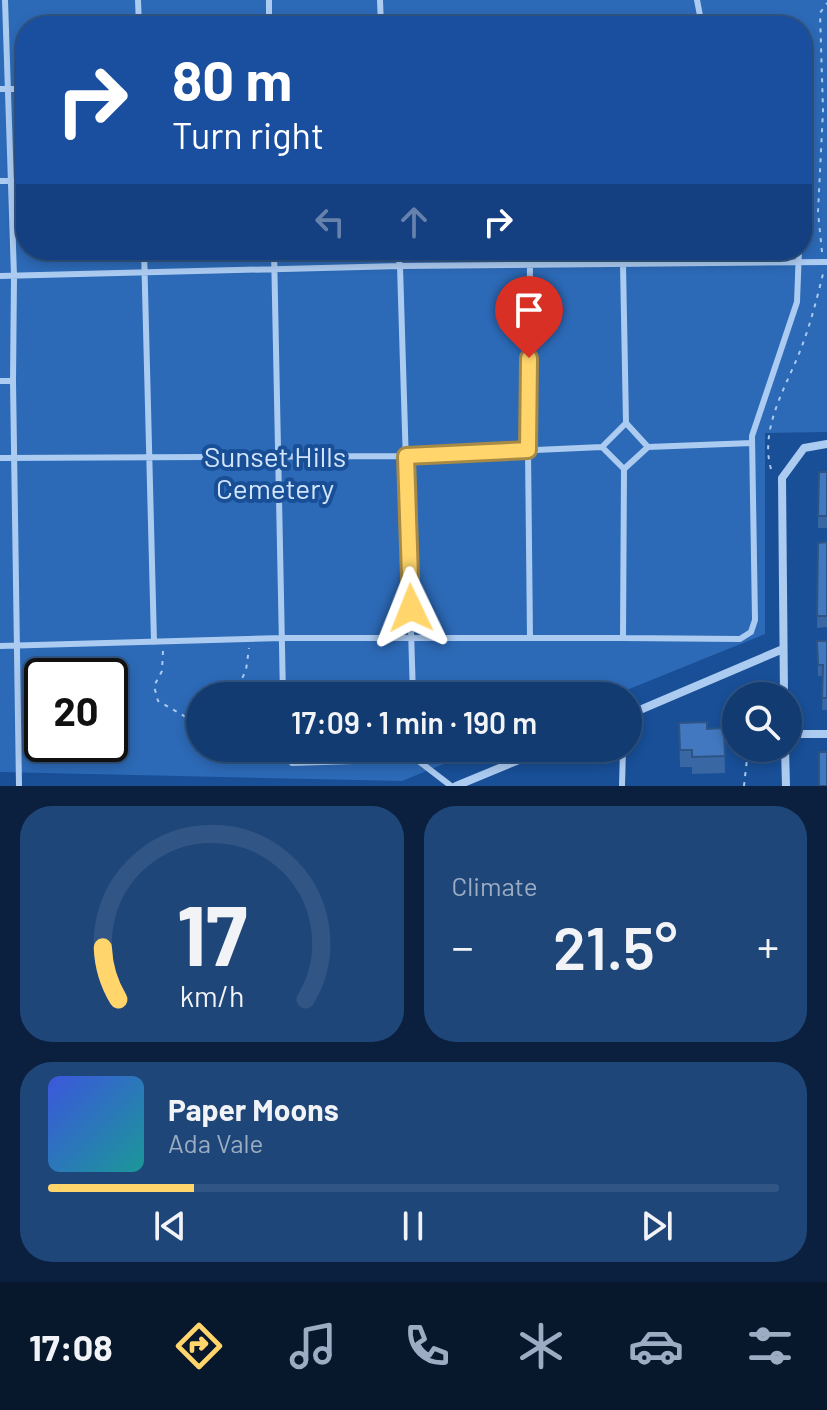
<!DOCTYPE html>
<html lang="en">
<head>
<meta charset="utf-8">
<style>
	body { margin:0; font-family:Barlow,sans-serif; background:#1f4679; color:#f1f3f6; height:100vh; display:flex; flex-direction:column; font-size:30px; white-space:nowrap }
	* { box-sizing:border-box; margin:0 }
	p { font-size:26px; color:#9cadc3 }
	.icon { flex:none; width:44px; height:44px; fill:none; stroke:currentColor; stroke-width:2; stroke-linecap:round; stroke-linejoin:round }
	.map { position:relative; height:786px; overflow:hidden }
	.sheet { display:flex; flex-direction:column; gap:20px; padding:20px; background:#0a203e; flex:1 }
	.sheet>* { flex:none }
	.top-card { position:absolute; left:16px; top:16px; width:796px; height:244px; border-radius:32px; box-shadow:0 4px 12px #0003,0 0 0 2px #315584; background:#1a4fa0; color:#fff; overflow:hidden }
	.buttons { position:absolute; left:722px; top:682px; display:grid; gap:16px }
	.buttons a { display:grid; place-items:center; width:80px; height:80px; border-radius:50%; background:#123b71; box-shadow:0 4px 12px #0003,0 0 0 2px #315584; font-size:40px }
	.speed { position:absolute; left:24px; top:658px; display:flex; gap:16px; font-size:40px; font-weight:700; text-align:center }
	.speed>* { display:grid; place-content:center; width:104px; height:104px; border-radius:50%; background:#123b71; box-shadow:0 4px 12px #0003,0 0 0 2px #315584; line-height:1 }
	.speed .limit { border:4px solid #111; border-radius:12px; background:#fff; color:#111 }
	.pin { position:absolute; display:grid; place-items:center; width:68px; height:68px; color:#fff; margin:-82px -34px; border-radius:50% 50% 50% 0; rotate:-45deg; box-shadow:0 0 8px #0007 }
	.pin .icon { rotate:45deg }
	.me { position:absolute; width:88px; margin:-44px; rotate:358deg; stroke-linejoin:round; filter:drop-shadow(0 0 6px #0008) }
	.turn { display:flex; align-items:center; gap:28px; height:168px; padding:0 24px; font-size:36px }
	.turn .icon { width:104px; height:104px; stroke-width:2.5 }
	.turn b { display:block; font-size:56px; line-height:68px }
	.lanes { display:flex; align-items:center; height:76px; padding:0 24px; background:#0003; justify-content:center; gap:40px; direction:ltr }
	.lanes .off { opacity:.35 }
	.big { font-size:60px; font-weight:600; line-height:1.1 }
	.sheet .tile { flex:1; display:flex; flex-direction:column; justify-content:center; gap:12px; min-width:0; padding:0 28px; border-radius:32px; background:#1f4679 }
	.sheet .dial { align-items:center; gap:0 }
	.dial svg { height:208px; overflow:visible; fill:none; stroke:#315584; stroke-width:7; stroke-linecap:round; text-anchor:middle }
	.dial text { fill:#f1f3f6; stroke:none }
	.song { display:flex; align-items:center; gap:24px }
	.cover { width:96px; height:96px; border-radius:12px; background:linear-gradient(135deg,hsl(230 70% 55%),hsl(180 70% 35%)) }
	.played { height:8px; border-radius:4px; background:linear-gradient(90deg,#ffd56c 20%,#315584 20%) }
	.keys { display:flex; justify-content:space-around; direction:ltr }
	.heat { display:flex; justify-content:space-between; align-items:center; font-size:44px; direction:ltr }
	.sheet .tiles { flex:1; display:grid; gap:20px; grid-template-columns:1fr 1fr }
	.tile:last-child { grid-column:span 2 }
	.trip { position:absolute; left:186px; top:682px; width:456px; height:80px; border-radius:40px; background:#123b71; box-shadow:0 4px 12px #0003,0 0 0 2px #315584; font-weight:600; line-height:80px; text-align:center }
	.tab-bar { display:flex; height:128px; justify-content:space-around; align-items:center; background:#07182d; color:#9cadc3 }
	.tab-bar .icon { width:56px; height:56px }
	.tab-bar .on { color:#ffd56c }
	.tab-bar b { font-size:36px; color:#f1f3f6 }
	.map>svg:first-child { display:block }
	.green { fill:#2c69b6; fill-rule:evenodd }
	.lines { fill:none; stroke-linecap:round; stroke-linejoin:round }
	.path { stroke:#accbf1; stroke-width:2; stroke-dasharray:4 6; stroke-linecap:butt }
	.service { stroke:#accbf1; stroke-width:6 }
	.minor { stroke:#accbf1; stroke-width:8 }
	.wall { fill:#3867a4 }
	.building { fill:#4178bf; stroke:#2e5486; stroke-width:2 }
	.route-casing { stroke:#a68a46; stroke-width:20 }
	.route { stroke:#ffd56c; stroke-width:14 }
	.labels { text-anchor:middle; stroke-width:8; stroke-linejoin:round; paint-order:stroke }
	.park-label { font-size:28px; fill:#d3e5fc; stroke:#184f97 }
</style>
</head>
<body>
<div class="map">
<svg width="827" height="786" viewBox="0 0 827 786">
	<rect width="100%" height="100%" fill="#184f97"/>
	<!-- green -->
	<path class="green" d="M0,0H827V432L765,433V634L612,696H200V748H483L402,781L0,772ZM26,26H802V250H26ZM42,676H110V744H42Z"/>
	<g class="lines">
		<!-- path -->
		<path class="path" d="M822,252L818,212L823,110L820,13L827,3
			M771,469C759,427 788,384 802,346C811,322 817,298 823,274
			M163,651L162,671L154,686L158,701L191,720H200
			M234,696L246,670L249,648
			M744,786L748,750"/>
		<!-- service -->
		<path class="service" d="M5,0L14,276L13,381
			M138,0L139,26
			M269,0V26
			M380,0L381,26
			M697,0L702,26
			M0,89H26
			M0,181H26
			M144,250L154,642
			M274,250L283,696
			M623,264L626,423
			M0,276L400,266L397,250
			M0,381H13L19,786
			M602,447L626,423L648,447L624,469
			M648,447L752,443
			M0,458L406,456L602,447L624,469L623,638H282L0,646
			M530,638L528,450L530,265
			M623,638L740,639L751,632L755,620L752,436L797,302L799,250
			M413,696L400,266L827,262
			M286,748L287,758L292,763L416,759L451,786
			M622,786L623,748"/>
		<!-- minor -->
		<path class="minor" d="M784,696L782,478L804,448L827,444
			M628,715L783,649
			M788,734H827
			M785,748L786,786
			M456,786L548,748"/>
	</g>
	<!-- wall -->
	<path class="wall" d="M819,472H827V528H818Z
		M827,542V627L817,628L818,543Z
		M817,641H827V710H822L823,676H818Z
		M679,723L707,729L724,728L725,773L692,774V767H680Z"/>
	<!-- building -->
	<path class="building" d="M819,472H827V516H818Z
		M827,542V616H817L818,543Z
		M817,641H827V698H822L823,665H818Z
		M707,722V729L724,728L725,756L692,757V750H680L679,723Z
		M819,752H827V786H819Z"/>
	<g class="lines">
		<defs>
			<path id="route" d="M411,608L406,456L528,450L529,358"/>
		</defs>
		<!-- route casing -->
		<use href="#route" class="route-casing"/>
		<!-- route -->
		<use href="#route" class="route"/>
	</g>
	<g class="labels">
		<!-- park labels -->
		<g class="park-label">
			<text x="275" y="467">Sunset Hills<tspan x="275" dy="32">Cemetery</tspan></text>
		</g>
	</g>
</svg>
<div class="buttons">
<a><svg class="icon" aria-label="search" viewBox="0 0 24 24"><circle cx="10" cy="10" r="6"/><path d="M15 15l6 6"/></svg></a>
</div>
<div class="speed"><div class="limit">20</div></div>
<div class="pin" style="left:529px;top:358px;background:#d93025"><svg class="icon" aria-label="arrive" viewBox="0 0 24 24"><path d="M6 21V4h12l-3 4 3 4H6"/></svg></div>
<svg class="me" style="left:411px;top:608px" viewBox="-20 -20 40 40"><path d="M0-17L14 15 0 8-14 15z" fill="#ffd56c" stroke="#fff" stroke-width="4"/></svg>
<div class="trip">17:09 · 1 min · 190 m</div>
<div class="top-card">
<div class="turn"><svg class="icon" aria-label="right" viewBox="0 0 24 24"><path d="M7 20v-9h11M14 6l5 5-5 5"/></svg><div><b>80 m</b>Turn right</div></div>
<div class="lanes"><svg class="icon off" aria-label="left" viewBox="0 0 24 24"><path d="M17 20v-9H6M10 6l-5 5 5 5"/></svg><svg class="icon off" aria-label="ahead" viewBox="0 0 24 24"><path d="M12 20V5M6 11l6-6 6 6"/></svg><svg class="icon" aria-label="right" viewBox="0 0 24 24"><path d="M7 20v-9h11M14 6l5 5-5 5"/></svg></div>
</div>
</div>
<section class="sheet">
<div class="tiles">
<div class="tile dial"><svg viewBox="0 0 100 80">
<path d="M14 69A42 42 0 1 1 86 69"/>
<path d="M14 69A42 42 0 0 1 8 49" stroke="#ffd56c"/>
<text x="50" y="56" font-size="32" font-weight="700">17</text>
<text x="50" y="72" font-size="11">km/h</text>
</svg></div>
<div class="tile"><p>Climate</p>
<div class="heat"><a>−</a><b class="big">21.5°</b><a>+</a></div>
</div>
<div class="tile">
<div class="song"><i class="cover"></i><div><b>Paper Moons</b><p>Ada Vale</p></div></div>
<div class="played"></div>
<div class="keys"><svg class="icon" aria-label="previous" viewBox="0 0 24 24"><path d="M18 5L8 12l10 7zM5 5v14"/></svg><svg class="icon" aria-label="pause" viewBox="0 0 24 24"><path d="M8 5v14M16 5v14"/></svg><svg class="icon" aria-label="next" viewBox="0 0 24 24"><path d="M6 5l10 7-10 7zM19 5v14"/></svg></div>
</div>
</div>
</section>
<nav class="tab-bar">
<b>17:08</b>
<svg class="icon on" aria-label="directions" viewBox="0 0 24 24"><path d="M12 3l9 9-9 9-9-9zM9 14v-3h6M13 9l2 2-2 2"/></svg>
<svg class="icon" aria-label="music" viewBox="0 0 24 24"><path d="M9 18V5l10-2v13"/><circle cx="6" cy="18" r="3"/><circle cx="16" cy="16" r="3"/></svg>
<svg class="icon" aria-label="phone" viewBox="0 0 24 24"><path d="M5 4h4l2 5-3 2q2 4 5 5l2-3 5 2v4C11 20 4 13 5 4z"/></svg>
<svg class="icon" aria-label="climate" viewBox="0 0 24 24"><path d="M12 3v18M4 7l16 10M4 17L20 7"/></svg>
<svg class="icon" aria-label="car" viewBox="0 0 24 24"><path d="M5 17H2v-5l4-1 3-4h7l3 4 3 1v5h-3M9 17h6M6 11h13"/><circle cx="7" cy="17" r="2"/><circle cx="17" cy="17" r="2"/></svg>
<svg class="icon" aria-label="filters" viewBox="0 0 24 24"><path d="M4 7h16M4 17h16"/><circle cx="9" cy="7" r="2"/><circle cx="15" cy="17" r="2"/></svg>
</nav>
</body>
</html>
